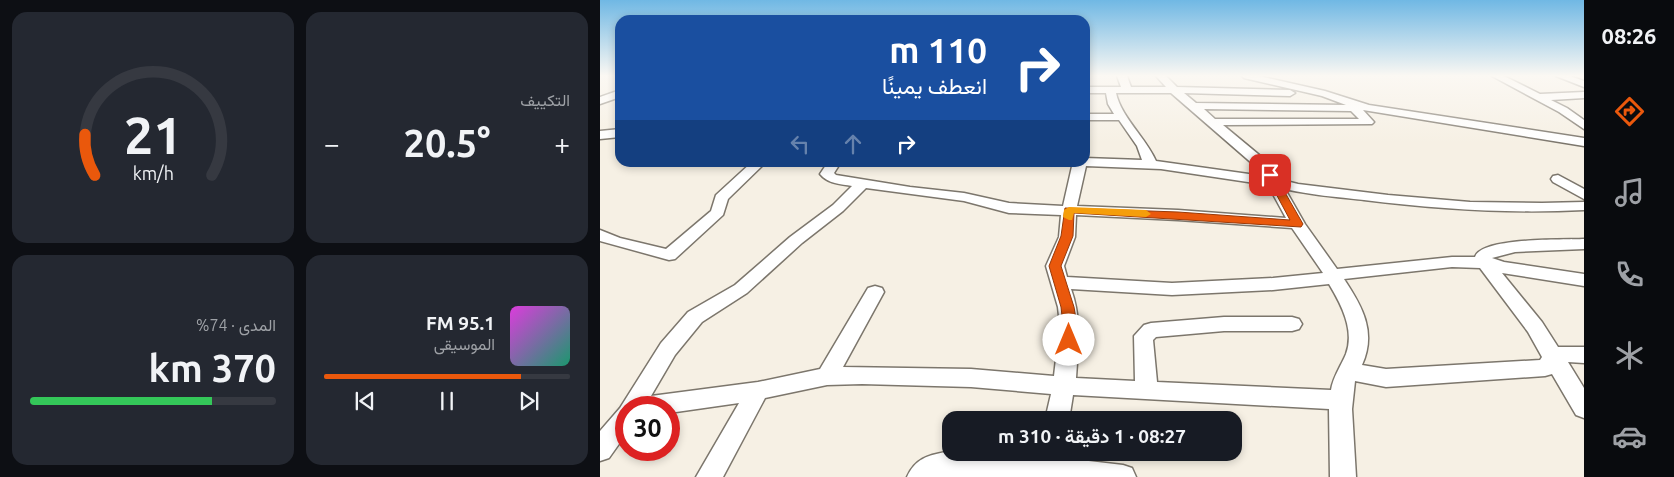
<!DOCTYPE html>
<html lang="ar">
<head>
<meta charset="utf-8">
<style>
	body { margin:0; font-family:Ubuntu,Vazirmatn,sans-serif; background:#242831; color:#f1f3f6; direction:rtl; height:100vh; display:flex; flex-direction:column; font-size:19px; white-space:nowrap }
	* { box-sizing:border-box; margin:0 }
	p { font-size:16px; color:#9ea1a6 }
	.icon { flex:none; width:28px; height:28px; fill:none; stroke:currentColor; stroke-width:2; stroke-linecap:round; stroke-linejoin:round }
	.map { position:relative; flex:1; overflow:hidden; direction:ltr }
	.details { display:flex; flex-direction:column; gap:12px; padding:12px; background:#0d0f14; width:600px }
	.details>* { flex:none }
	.banner { position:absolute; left:15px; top:15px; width:475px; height:152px; border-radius:15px; box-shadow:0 2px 8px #0003; direction:rtl; background:#1a4fa0; color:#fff; overflow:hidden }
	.speed { position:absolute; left:15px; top:396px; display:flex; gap:10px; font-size:25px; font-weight:700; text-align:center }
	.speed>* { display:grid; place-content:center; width:65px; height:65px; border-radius:50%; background:#171b24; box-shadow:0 2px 8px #0003; line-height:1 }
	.speed .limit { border:8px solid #d22; background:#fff; color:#111 }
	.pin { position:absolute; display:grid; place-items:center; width:42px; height:42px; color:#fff; margin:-21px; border-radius:10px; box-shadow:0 2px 8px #0006 }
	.me { position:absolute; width:55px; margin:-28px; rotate:0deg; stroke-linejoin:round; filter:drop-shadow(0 0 4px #0008) }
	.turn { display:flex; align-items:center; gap:18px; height:105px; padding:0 20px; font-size:22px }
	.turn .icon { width:65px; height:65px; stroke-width:2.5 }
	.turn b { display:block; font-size:35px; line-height:42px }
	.lanes { display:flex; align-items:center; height:48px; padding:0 20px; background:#0003; justify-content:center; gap:25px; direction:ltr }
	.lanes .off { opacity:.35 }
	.big { font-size:38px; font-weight:600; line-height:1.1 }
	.details .card { flex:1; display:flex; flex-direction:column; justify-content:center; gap:8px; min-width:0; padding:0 18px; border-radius:15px; background:#242831 }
	.details .dial { align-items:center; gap:0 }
	.dial svg { height:130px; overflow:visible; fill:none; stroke:#363941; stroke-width:7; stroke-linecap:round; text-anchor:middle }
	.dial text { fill:#f1f3f6; stroke:none }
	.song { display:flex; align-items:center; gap:15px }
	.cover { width:60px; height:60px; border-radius:8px; background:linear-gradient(135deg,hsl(300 70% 55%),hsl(160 70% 35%)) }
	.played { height:5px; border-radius:2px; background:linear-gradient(90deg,#ea580c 80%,#363941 80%) }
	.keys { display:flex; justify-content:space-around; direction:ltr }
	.heat { display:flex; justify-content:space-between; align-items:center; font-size:28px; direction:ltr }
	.charge { height:8px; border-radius:4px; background:linear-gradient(90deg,#34c759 74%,#363941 0) }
	.details .tiles { flex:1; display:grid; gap:12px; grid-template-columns:repeat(2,1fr) }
	.trip { position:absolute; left:342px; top:411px; width:300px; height:50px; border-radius:15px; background:#171b24; box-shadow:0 2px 8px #0003; font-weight:600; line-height:50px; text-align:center; direction:rtl }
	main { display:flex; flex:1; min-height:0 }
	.menu { display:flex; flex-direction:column; width:90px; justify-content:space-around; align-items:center; background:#090b0e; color:#9ea1a6 }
	.menu .icon { width:35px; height:35px }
	.menu .selected { color:#ea580c }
	.menu b { font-size:22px; color:#f1f3f6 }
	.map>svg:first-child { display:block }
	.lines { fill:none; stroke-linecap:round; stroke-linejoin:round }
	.minor-casing { stroke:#7c766c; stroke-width:3 }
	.minor { fill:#fff; fill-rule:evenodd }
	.route { fill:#ea580c; stroke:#983908 }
	.slow { fill:#f59e0b }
</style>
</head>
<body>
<main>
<nav class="menu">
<b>08:26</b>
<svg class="icon selected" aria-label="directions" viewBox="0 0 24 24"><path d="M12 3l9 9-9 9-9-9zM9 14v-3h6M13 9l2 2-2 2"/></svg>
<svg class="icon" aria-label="music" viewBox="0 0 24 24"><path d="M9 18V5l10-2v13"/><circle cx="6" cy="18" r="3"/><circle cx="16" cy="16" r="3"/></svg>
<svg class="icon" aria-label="phone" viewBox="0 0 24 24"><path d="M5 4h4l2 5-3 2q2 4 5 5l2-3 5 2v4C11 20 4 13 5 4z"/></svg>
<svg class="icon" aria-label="climate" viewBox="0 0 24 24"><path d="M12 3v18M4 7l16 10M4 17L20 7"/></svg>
<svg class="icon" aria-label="car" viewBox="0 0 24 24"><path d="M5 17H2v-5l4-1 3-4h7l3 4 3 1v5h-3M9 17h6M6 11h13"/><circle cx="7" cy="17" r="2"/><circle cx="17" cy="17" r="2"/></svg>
</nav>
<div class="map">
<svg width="984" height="477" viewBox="0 0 984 477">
	<rect width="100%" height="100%" fill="#f6f0e4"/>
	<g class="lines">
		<defs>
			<path id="minor" d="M517,76H527L531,87H566L556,76H566L577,87L690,90L695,93L690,96L584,93L596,103L746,105L722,96L644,78L642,76H659L725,91L769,105L984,138V146L763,110L774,122L772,124L623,125L664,159L678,179L698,184L788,195L870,202L942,203L984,202V210C910,214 837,209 764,200C737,197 710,195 685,189L705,224L737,269L852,257H875C881,237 964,240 984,239V249L915,252L892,258L904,262L984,274V286L902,273L942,322L958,347H984V363L968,362L984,388V418L976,415L952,374L945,376L786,387L755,381L752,409L756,477H730L729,409L473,395L469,420H445L451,394L371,387L262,384L227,385L165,398L123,477H96L139,403L69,413V408H26V434L9,458L0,461V431L20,408L61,343L88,312L135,285L190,237L233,205L252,186C241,184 228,184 220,174L228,162H241L234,173L236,175L310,187L364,193L409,203L463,206L473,162H485V158L542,160L537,146L519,120H485V114H514L508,104L506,93H485V87H521ZM516,93H571L654,165L663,176L556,161C546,138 521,117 516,93ZM604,109L751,111L759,119H615ZM486,166L561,169L668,185L686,218L578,210L477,206ZM266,188L364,201L409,213L461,215L459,237L446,266L458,307L460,325L454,376L371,369L243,367L284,292L282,288L275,286L268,288L220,369L158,382L51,396L75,355L102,322L147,293L202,243L243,211ZM476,215L578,220L692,228L723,273L673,278L572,283L467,277L464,266L475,237ZM852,267L880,268L928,332L942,357L940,360L786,369L762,365C777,332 762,306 744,279ZM729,284C741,304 755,330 746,354C741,366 733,377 731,390L557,382L553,340L556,337L624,331H692L699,329L702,324L699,319L692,317H624L551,323L544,325L534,336L535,381L476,378C478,345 482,320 471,289L572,295L673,290Z
				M892,76H904L940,94L984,92V98L951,100L967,108L984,120V129L959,112Z
				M956,76H970L984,81V87Z
				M20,90V97L0,104V97Z
				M20,129V137L0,139V131Z
				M152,162H166L128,199L123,215L75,259L69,260L0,241V230L20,238L66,249L111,211L116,195Z
				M958,175L984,189V199L953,182L951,179L953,176Z
				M346,452L446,456L523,465L532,468L536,477H307C315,459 328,455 346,452Z"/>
		</defs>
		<!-- minor casing -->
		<use href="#minor" class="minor-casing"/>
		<!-- minor -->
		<use href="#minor" class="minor"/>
	</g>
	<!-- sky -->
	<linearGradient id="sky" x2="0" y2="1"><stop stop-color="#70b8e4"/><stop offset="0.53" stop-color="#fbf8f3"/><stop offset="1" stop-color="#fbf8f3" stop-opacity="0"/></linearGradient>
	<rect width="984" height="143" fill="url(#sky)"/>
	<!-- route -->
	<path class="route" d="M670,172L675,175L703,224L701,227L474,213L473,236L461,266L474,307L477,325L474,344L469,345L464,344L461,340L463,325L461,307L449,266L461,236L465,208L578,212L690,220L666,175Z"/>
	<!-- slow -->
	<path class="slow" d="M469,207L546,210L551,214L546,217L474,213L472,220H469L463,217L464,210Z"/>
</svg>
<div class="speed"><div class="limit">30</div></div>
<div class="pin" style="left:670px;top:175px;background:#d93025"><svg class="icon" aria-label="arrive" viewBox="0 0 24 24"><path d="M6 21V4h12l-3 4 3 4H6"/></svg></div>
<svg class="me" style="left:469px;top:340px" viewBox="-20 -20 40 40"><circle r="19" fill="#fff"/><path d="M0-13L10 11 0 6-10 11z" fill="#ea580c"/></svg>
<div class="trip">08:27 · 1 دقيقة · 310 m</div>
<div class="banner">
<div class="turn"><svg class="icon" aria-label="right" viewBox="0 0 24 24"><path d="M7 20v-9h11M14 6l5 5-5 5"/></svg><div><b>110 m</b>انعطف يمينًا</div></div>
<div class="lanes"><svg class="icon off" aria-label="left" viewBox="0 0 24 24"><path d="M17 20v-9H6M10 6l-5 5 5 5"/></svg><svg class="icon off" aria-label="ahead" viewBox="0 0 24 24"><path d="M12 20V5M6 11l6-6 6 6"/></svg><svg class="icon" aria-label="right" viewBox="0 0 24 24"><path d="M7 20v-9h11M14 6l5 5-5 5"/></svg></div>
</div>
</div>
<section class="details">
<div class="tiles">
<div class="card"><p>التكييف</p>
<div class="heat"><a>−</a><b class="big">20.5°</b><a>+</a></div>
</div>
<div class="card dial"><svg viewBox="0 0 100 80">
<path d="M14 69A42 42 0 1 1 86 69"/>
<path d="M14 69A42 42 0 0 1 8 44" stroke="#ea580c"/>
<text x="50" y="56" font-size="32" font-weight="700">21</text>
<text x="50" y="72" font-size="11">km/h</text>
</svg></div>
<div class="card">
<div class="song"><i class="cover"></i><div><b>95.1 FM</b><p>الموسيقى</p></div></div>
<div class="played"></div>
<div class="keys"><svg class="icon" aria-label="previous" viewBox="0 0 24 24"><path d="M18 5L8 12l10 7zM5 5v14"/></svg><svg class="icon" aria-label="pause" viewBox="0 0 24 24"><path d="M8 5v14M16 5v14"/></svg><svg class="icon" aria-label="next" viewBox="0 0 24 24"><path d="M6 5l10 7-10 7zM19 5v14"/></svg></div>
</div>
<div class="card"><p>المدى · 74%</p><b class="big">370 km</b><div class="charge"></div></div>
</div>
</section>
</main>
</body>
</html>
